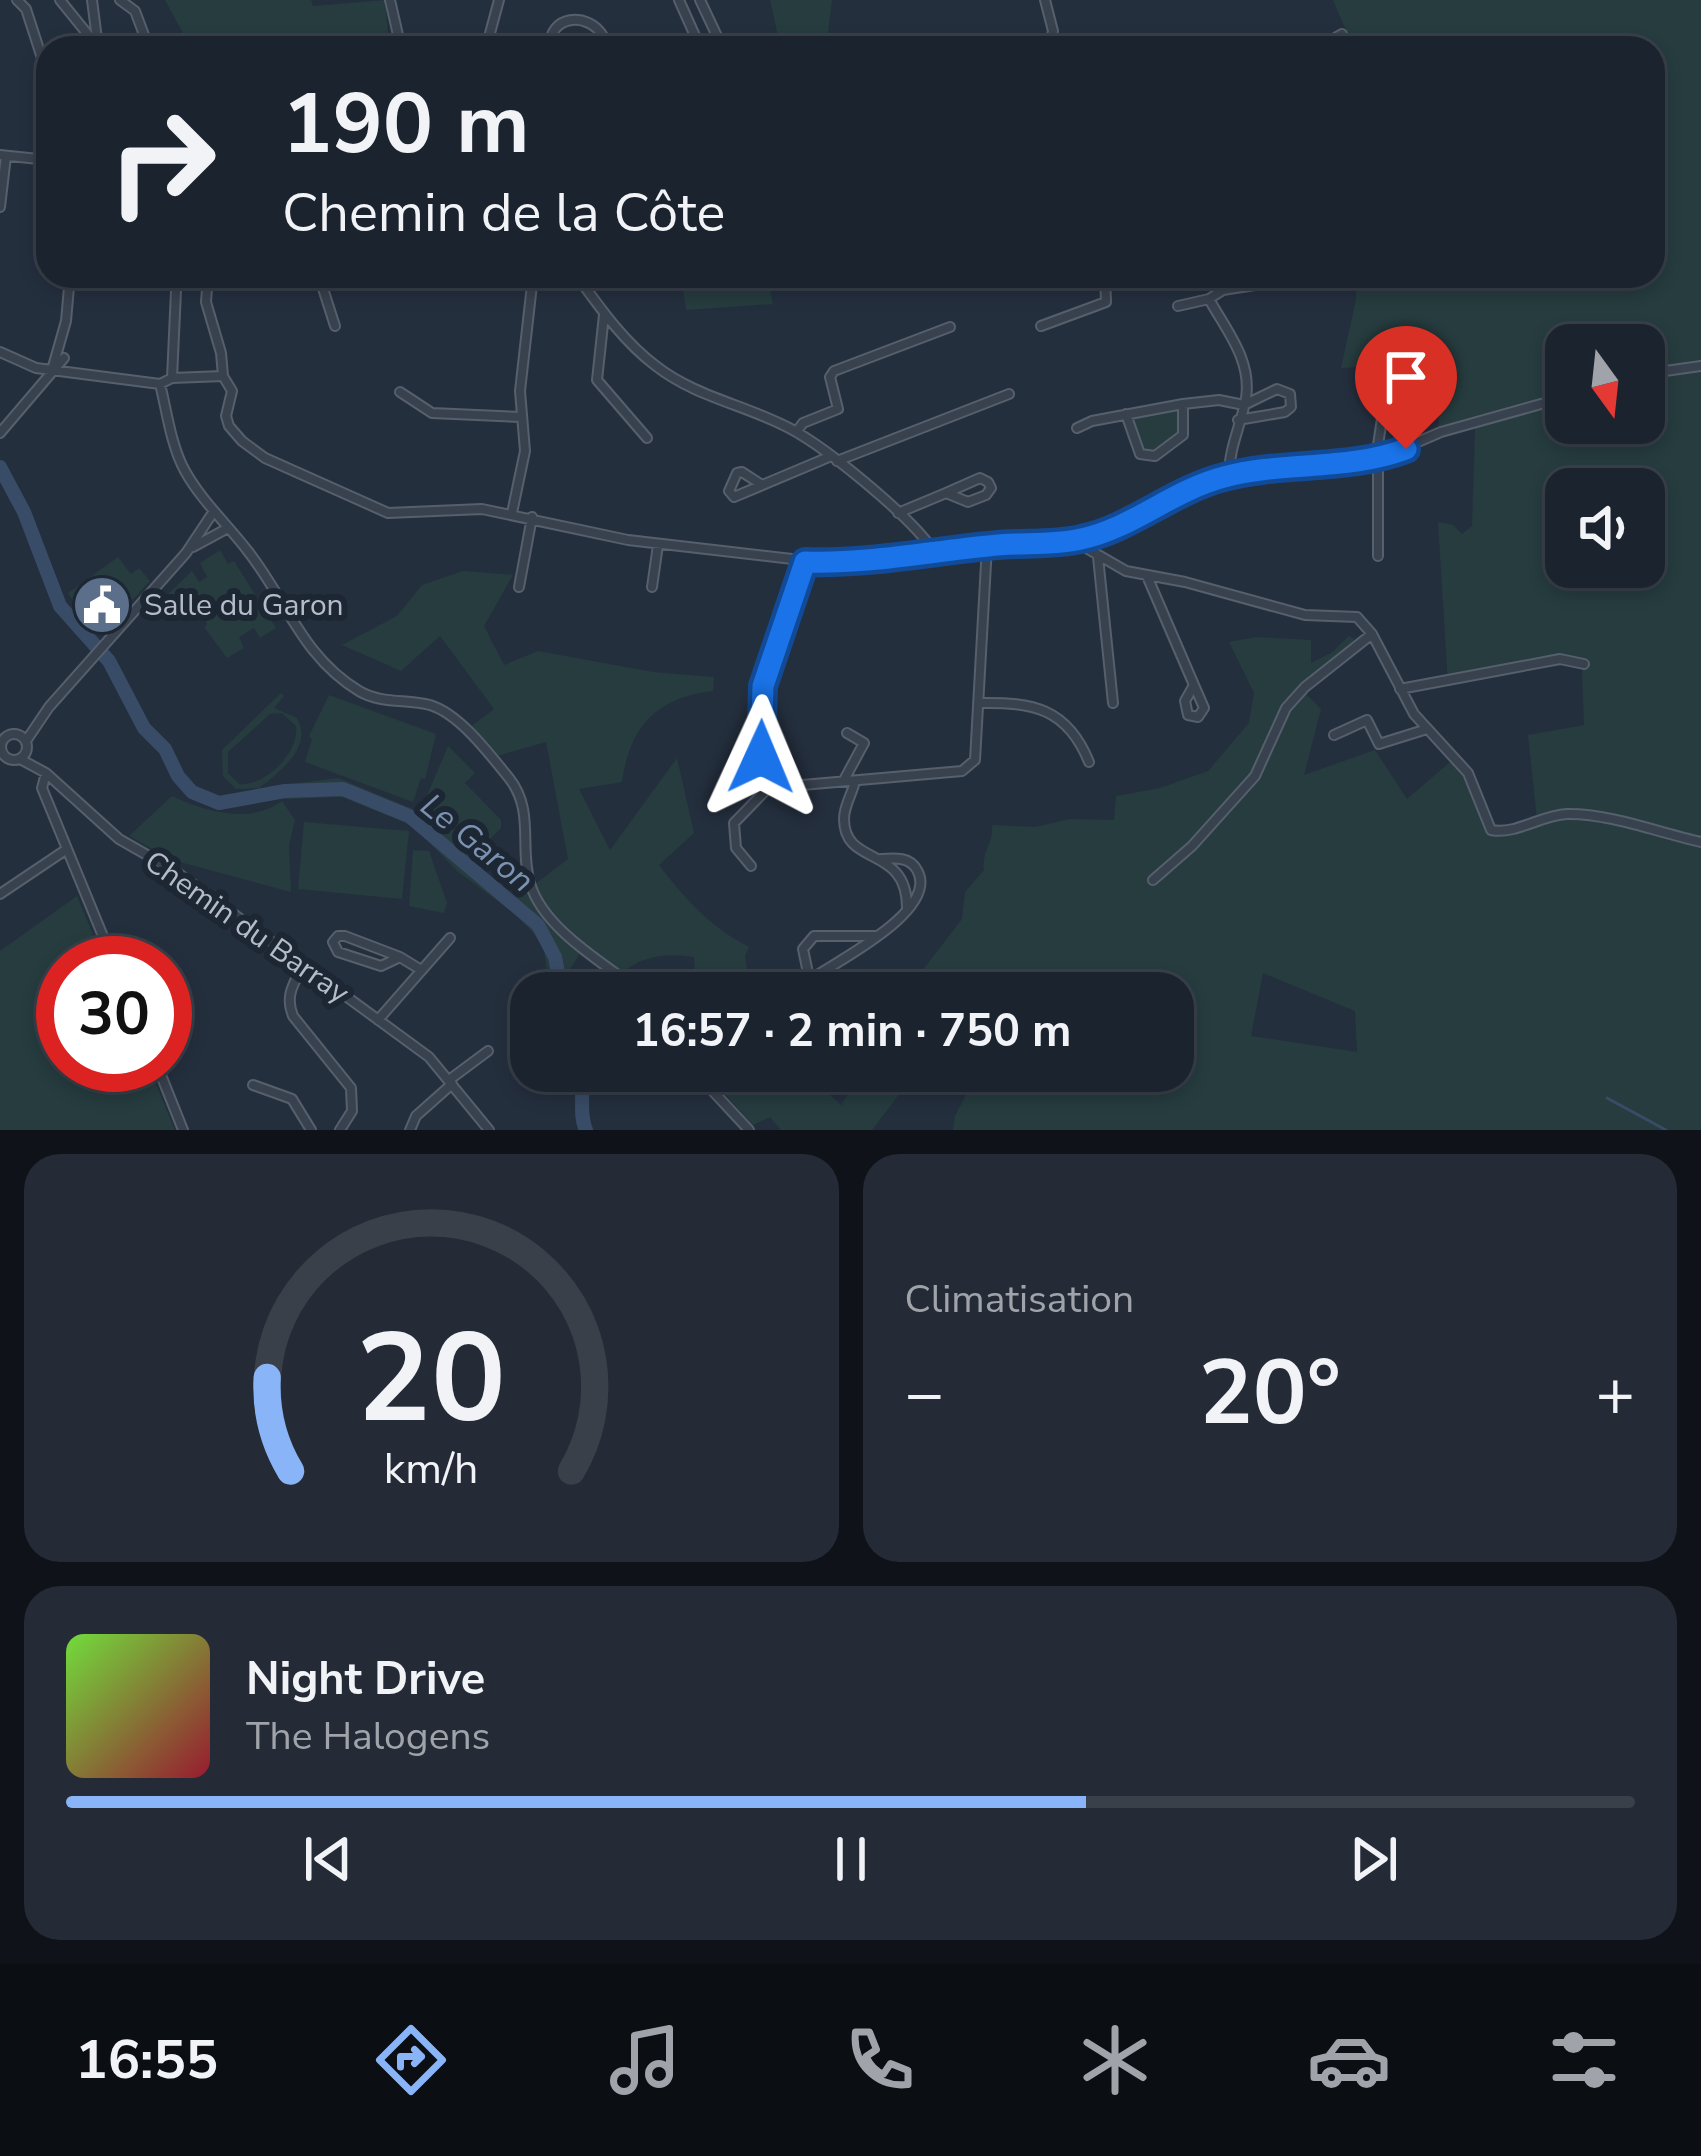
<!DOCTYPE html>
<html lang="fr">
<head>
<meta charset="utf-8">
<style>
	body { margin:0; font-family:"Nunito Sans",sans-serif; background:#242b36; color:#f1f3f6; height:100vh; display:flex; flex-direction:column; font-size:45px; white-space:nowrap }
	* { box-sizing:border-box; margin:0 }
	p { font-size:39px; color:#a0a4aa }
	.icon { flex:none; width:66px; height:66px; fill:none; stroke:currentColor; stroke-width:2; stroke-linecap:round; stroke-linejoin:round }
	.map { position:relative; height:1130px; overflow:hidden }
	.details { display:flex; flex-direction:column; gap:24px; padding:24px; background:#0f1319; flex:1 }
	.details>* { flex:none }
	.hud { position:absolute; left:36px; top:36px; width:1629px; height:252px; border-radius:36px; box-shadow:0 6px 18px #0003,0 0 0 3px #39404a; background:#1b232e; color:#f1f3f6; overflow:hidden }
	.needle { width:78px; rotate:165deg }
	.buttons { position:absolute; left:1545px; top:324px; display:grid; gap:24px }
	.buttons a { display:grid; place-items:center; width:120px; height:120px; border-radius:24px; background:#1b232e; box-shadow:0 6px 18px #0003,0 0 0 3px #39404a; font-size:60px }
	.speed { position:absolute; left:36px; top:936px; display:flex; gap:24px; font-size:60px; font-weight:700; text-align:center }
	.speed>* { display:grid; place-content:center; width:156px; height:156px; border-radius:50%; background:#1b232e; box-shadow:0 6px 18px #0003,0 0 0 3px #39404a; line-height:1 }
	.speed .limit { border:18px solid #d22; background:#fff; color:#111 }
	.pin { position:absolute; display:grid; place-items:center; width:102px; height:102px; color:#fff; margin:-123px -51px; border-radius:50% 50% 50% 0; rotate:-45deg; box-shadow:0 0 12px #0007 }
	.pin .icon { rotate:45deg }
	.me { position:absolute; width:132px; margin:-66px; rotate:1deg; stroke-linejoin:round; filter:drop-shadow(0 0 9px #0008) }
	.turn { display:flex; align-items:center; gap:42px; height:252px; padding:0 48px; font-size:54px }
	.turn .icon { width:156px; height:156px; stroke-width:2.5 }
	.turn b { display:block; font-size:84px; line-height:102px }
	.big { font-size:90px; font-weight:700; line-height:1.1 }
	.details .card { flex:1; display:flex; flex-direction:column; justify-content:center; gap:18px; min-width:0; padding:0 42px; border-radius:36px; background:#242b36 }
	.details .dial { align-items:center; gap:0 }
	.dial svg { height:312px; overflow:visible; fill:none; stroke:#39404a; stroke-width:7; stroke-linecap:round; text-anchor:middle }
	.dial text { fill:#f1f3f6; stroke:none }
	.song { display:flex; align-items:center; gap:36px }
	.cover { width:144px; height:144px; border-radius:18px; background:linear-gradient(135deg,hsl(100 70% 55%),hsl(350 70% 35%)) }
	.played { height:12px; border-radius:6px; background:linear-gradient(90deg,#8ab4f8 65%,#39404a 65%) }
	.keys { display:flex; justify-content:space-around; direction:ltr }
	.heat { display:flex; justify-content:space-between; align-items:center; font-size:66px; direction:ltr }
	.details .tiles { flex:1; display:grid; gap:24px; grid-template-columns:1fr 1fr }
	.card:last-child { grid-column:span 2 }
	.trip { position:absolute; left:510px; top:972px; width:684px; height:120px; border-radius:36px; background:#1b232e; box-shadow:0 6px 18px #0003,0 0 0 3px #39404a; font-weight:700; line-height:120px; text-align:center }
	.dock { display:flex; height:192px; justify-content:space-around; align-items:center; background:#0b0e12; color:#a0a4aa }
	.dock .icon { width:84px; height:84px }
	.dock .active { color:#8ab4f8 }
	.dock b { font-size:54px; color:#f1f3f6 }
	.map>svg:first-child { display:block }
	.green { fill:#263c3f; fill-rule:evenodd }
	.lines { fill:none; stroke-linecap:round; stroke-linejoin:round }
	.stream { stroke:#394c67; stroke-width:3 }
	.river { stroke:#394c67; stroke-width:14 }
	.street-casing { stroke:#565f6c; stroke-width:12 }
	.street { stroke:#38414e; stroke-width:8 }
	.route-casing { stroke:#114b97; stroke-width:30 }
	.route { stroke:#1a73e8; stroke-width:21 }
	.labels { text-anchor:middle; stroke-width:12; stroke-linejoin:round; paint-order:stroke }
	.poi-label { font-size:30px; fill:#b4bcc9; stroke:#1d2633; text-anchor:start }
	.street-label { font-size:30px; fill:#b4bcc9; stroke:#1d2633 }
	.water-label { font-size:33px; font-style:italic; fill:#7c92b1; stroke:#1d2633 }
</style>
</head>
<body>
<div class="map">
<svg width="1701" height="1130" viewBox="0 0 1701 1130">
	<rect width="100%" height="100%" fill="#242f3e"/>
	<!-- green -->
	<path class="green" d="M165,0H311L313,6L385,0L388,35L383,48H191Z
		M770,0H832L826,48H822L814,33L779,41Z
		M1333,0H1701V1130H953L955,1116L978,1071H1173V993H905L962,919L965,892L984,870C981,852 994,843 992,825L1035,827L1070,819L1114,820L1116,796L1160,788L1208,771L1249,723L1254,693L1229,642L1256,637L1311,640V663L1331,653L1349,636L1365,646L1305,693L1321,709L1304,775L1375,750L1407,799L1457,756L1489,825L1502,829L1537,819L1528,735L1584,725L1582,669L1558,663L1448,684L1438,522L1453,525L1462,534L1472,526L1475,429L1458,430L1438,439L1442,362L1341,368L1356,300L1355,276H1653V48H1327L1348,35ZM1566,345H1644V423H1566ZM1566,489H1644V567H1566ZM1263,973L1355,1011L1357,1052L1251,1036Z
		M681,276H767L773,304L686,310Z
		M1174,408L1180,415L1178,436L1155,451H1143L1133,418Z
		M220,550L228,564L234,561L276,628L260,638L254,628L239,637L244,648L227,658L204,627L207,624L193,601L176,614L163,599L192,571L199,582L207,577L200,563Z
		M118,557L131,574L139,568L150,581L127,606L111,586L79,610L68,593Z
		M463,571L513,575L484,626L504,665L538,651L653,672L714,677L713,691C656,698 630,726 622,782L579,789L610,850L677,758L694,833L659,865C686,900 709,926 749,947L745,956L748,974L729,979L740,993H696L694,957C667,953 643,955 622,973L585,945L569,971L577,993H550L543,943L515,914L457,871L413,826L342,797L285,799L282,785L338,778L420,812L448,746L475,773L465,783L501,820V828L469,861L514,900L568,859L546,742L497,756L470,727L494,709L440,636L401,671L342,645L397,616L422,585Z
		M281,693L284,696L274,708L297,718C313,747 281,771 259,788L236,789L223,776L222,750ZM282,713L296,726C300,752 265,787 239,784L228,773V752L270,714Z
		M329,695L436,734L425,779L421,778L413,802L305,762L312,739L309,736Z
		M172,796C204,811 250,825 282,801L295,820L289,845L291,892L172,860L129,836Z
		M304,822L409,831L402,899L298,889Z
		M413,850L429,851L447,903L444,913L409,906Z
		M77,896L105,963H63V1065H148L175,1130H0V951Z
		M704,1071H823L831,1096L841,1105L863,1071H939L921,1090L901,1092L872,1130H781L770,1117L753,1125Z"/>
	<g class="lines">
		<!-- stream -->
		<path class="stream" d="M1607,1098L1666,1130"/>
		<!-- river -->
		<path class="river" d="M0,467L24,512L60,606L109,661L144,728L165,749L178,776L192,792L219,803L285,791L343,789L409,816L538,925L555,957L562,993
			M576,1071C588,1091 577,1110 586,1130"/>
		<defs>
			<path id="street" d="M17,0L26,9L48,77
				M60,0L98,47
				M92,0L98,47
				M120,0L135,11L149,48
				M390,0L401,48
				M679,0L696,38L695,48
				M700,0L717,36L707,48
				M1045,0L1053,31L1049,48
				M486,48L499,0
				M550,48C548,15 588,11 603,36L598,46L550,45
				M1318,48L1342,34
				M0,155L48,160
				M0,207L6,156
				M208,276L206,302L221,353L223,376L232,391L226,416L229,426L242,441L265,458L388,513L482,509L628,540L827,563L1082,539L1127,521L1177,494L1229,475L1381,458L1441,432L1566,397
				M319,276L335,326
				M577,276C600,308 624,342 656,366C693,395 740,404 781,424C821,442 912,517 936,554
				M1209,299C1226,330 1252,360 1246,398C1241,425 1229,448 1229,475
				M1178,306L1209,299L1223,290L1306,277
				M604,315L597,380L647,438
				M1041,326L1106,302L1105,276
				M0,352L36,368L160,384L172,378L223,376
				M52,370L66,321L70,276
				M1644,374L1701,366
				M172,378L176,291
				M160,384C167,412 171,446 185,471C201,500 227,524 247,550C286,599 302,657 359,691C381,704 406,699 430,705C460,714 490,755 509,778C535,811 519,847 530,883C542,926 598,960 632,985L635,993
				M400,392L432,413L521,417
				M1126,414L1140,454L1155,456L1183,435V404
				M1077,428L1092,421L1183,404L1219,400L1244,405L1277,389L1290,394L1291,407L1285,412L1238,420
				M797,431L803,423L838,409L830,377L834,371L950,327
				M0,433L64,358
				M837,461L1009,394
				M762,485L742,472L737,473L729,491L734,497L829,457
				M512,513L525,451L520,391L533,276
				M898,513L946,493L968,502L986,495L991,488L988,482L980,478L946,493
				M1082,539L1088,549L1126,571L1185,582L1305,615L1357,617L1372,634L1414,714L1468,773L1491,830C1516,835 1541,815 1567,814C1608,813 1660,833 1701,842
				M193,547L228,528
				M1378,556V445L1386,392
				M1098,557L1113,703
				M805,562C779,649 747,694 768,788L962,771L975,760L987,546
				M1147,576L1194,685L1185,701L1188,715L1198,717L1204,708L1194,685
				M519,587L532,517
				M652,587L658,545
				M1400,689L1560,659L1584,664
				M979,703C1033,702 1067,708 1089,762
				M1 747a13 13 0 1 1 26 0a13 13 0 1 1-26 0Z
				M1334,735L1367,720L1379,744L1427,729
				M26,741L49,707L186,553L214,511
				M761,757L796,785
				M20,759L46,773L119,839L175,871L429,1057L489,1130
				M46,773L42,788L114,963
				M844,780L864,743L847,733
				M855,781C852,795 844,805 844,819C844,868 908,844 907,909
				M751,866L736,848L734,823L768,788
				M1153,880L1192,846L1255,776L1286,708L1305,687L1372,634
				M0,894L67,849
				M875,936H814L803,949L808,973L816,976C841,959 940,909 917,870C910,857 896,858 882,859
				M400,957L345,936H338L333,942L338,952L381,966L400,957L421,970
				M302,967C293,985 285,996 293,1016L351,1088L352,1111L340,1130
				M378,1020L450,938
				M157,1065L183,1130
				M694,1071L749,1130
				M449,1080L488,1051
				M253,1085L292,1099L311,1130
				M410,1130L416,1116L452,1084"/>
		</defs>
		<!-- street casing -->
		<use href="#street" class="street-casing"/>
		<!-- street -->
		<use href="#street" class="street"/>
	</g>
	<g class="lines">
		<defs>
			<path id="route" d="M761,757L763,686L805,562C868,564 927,552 988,546C1018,542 1051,546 1081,539C1131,529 1173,490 1224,477C1283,461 1348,471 1406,449"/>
		</defs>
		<!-- route casing -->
		<use href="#route" class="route-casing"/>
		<!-- route -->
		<use href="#route" class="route"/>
	</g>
	<!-- icons -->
	<defs>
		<symbol id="civic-disc" viewBox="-11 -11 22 22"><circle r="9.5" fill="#5c6f8a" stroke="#1d2633"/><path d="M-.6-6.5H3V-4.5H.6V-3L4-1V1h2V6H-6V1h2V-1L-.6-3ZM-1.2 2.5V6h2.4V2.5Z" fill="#fff"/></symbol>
	</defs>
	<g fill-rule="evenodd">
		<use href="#civic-disc" x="69" y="572" width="66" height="66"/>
	</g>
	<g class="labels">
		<!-- poi labels -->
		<g class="poi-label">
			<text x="144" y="615">Salle du Garon</text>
		</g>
		<!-- street labels -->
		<g class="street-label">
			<text transform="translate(247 927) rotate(35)" y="10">Chemin du Barray</text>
		</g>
		<!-- water labels -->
		<g class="water-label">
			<text transform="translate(478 842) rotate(39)" y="12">Le Garon</text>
		</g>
	</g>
</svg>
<div class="buttons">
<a><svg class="needle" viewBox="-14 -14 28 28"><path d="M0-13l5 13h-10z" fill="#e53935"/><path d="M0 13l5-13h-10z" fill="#a0a4aa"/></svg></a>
<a><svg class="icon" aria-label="sound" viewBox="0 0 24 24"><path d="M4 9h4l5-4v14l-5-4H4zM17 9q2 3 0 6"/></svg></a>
</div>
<div class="speed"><div class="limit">30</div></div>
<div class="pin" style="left:1406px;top:449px;background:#d93025"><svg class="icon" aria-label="arrive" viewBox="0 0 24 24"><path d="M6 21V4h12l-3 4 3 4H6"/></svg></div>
<svg class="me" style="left:761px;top:757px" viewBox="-20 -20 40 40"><path d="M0-17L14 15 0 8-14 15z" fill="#1a73e8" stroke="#fff" stroke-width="4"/></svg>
<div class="trip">16:57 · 2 min · 750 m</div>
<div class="hud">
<div class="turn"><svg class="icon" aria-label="right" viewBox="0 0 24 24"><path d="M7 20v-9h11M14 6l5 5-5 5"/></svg><div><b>190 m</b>Chemin de la Côte</div></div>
</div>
</div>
<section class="details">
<div class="tiles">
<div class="card dial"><svg viewBox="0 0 100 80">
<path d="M14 69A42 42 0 1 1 86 69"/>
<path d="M14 69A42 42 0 0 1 8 45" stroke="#8ab4f8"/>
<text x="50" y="56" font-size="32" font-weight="700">20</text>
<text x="50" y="72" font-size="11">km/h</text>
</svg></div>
<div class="card"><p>Climatisation</p>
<div class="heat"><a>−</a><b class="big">20°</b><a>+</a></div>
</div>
<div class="card">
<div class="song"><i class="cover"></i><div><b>Night Drive</b><p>The Halogens</p></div></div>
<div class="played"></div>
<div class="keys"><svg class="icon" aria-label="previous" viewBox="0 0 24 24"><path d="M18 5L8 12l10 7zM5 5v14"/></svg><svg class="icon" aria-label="pause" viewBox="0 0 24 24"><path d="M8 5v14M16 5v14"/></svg><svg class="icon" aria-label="next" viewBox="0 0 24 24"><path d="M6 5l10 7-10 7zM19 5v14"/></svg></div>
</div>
</div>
</section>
<nav class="dock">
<b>16:55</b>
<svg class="icon active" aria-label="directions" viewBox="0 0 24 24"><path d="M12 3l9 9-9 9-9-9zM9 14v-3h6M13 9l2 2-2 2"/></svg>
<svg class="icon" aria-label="music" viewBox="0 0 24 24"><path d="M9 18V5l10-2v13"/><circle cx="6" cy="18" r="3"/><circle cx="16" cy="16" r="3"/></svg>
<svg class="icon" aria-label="phone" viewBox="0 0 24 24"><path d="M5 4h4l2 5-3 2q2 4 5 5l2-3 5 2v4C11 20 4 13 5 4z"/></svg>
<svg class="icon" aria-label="climate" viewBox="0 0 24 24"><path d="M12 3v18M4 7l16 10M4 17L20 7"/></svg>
<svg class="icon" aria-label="car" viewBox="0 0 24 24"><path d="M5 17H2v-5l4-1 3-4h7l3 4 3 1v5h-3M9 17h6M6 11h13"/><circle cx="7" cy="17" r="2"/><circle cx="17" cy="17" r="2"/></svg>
<svg class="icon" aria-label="filters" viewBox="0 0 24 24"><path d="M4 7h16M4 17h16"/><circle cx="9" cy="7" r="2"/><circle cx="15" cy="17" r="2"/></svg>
</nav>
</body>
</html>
